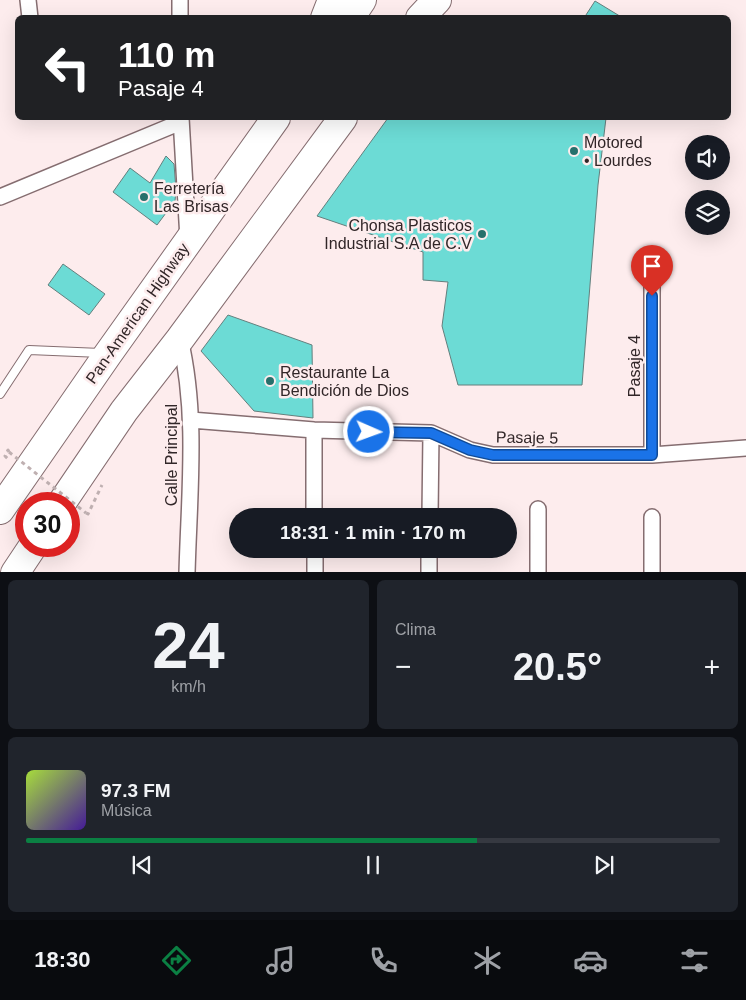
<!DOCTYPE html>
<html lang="es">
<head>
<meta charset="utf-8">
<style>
	body { margin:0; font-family:Arial,sans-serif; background:#20242c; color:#f1f3f6; height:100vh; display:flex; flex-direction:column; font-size:19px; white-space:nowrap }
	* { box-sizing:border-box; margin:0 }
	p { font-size:16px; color:#9ea1a6 }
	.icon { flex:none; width:28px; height:28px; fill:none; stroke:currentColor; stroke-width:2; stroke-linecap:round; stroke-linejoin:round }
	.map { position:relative; height:572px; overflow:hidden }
	.drawer { display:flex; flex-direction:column; gap:8px; padding:8px; background:#0d0f14; flex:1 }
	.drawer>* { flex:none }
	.guide { position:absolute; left:15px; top:15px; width:716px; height:105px; border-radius:8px; box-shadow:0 5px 20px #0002; background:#202124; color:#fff; overflow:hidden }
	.tools { position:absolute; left:685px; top:135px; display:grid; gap:10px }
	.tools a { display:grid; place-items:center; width:45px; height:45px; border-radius:50%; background:#171b24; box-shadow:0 5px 20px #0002; font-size:25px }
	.speed { position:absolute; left:15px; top:492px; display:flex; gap:10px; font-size:25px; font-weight:700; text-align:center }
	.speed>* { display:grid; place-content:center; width:65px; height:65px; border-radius:50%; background:#171b24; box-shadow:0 5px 20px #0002; line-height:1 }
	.speed .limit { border:8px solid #d22; background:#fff; color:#111 }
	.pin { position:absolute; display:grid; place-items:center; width:42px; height:42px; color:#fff; margin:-51px -21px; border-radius:50% 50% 50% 0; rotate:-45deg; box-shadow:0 0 5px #0007 }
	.pin .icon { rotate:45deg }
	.me { position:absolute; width:55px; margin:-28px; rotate:92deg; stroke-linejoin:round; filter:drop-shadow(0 0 4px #0008) }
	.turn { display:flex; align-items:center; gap:18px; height:105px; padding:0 20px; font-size:22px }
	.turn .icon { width:65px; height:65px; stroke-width:2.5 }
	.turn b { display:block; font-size:35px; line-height:42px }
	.big { font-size:38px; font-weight:600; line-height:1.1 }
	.drawer .card { flex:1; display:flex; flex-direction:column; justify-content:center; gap:8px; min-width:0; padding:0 18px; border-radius:8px; background:#20242c }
	.drawer .dial { align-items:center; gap:0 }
	.dial b { font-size:65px; line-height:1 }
	.song { display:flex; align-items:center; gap:15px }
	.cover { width:60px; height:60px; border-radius:8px; background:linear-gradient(135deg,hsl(80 70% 55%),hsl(260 70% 35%)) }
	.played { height:5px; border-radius:2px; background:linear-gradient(90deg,#0b8043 65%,#363941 65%) }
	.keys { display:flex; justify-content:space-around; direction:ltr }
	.heat { display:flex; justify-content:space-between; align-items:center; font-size:28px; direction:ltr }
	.drawer .tiles { flex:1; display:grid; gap:8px; grid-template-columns:1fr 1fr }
	.card:last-child { grid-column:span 2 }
	.trip { position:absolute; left:229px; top:508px; width:288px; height:50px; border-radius:25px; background:#171b24; box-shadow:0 5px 20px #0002; font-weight:600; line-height:50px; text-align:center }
	.tab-bar { display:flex; height:80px; justify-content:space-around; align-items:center; background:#090b0e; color:#9ea1a6 }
	.tab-bar .icon { width:35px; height:35px }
	.tab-bar .active { color:#0b8043 }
	.tab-bar b { font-size:22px; color:#f1f3f6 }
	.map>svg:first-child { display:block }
	.building { fill:#6cdbd5; stroke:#647f7d }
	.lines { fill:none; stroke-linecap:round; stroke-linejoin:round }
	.lane-casing { stroke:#856d70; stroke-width:10 }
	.street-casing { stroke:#856d70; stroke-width:18 }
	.highway-casing { stroke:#856d70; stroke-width:30 }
	.path { stroke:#bfb0b1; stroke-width:3; stroke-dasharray:4 4; stroke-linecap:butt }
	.lane { stroke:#fff; stroke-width:8 }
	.street { stroke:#fff; stroke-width:15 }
	.highway { stroke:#fff; stroke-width:28 }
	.path-bridge { stroke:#bfb0b1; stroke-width:3; stroke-dasharray:4 4; stroke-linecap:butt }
	.route-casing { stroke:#114b97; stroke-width:12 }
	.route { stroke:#1a73e8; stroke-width:9 }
	.poi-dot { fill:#26706c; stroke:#fdeced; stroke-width:2 }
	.labels { text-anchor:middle; stroke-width:5; stroke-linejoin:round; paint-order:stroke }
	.poi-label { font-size:16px; fill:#312628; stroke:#fdeced; text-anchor:start }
	.street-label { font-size:16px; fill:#312628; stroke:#fdeced }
</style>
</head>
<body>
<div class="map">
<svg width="746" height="573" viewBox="0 0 746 573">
	<rect width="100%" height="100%" fill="#fdeced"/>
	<!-- building -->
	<path class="building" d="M595,1L623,18H584Z
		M388,118H606L598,185L582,385H458L442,326L448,282L423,280V252L317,216Z
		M166,156L174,164L176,190L175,201L157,225L113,192L130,168L150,183Z
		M63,264L105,294L89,315L48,285Z
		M228,315L312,345L313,418L254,411L201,351Z"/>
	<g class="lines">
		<defs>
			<path id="lane" d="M0,394L29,350L101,353"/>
			<path id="street" d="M28,0L30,18
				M180,0V18
				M181,118L188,239
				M0,197L181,122
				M652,276V455
				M180,339C198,415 189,495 187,573
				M191,420L314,430L431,433L470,450L493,455H652L746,448
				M314,430V516
				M538,509V573
				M430,516L431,433
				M652,517V573
				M315,549V573
				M429,573V549"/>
			<path id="highway" d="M325,18L332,0
				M350,18L362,0
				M420,18L437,0
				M61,504L124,411L180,339L343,118
				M0,510L108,354L276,118
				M15,573L33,546"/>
		</defs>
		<!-- lane casing -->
		<use href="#lane" class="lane-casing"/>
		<!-- street casing -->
		<use href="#street" class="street-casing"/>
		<!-- highway casing -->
		<use href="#highway" class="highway-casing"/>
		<!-- path -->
		<path class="path" d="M9,452L8,450L5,456L9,460
			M86,513L88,514L102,485"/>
		<!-- lane -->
		<use href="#lane" class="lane"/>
		<!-- street -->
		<use href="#street" class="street"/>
		<!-- highway -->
		<use href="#highway" class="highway"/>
		<!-- path-bridge -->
		<path class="path-bridge" d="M9,452L86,513"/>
	</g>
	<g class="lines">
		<defs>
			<path id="route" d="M369,432L431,433L470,450L493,455H652V296"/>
		</defs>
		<!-- route casing -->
		<use href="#route" class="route-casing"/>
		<!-- route -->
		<use href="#route" class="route"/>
	</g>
	<!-- markers -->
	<g class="poi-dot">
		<circle cx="574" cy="151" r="5"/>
		<circle cx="144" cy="197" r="5"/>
		<circle cx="482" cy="234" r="5"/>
		<circle cx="270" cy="381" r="5"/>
	</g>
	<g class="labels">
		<!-- poi labels -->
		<g class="poi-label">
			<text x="584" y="148">Motored<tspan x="584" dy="18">• Lourdes</tspan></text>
			<text x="154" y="194">Ferretería<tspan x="154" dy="18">Las Brisas</tspan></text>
			<text x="472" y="231" text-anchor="end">Chonsa Plasticos<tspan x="472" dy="18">Industrial S.A de C.V</tspan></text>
			<text x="280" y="378">Restaurante La<tspan x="280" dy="18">Bendición de Dios</tspan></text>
		</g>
		<!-- street labels -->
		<g class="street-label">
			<text transform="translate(137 313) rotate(-55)" y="6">Pan-American Highway</text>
			<text transform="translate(634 366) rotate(-90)" y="6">Pasaje 4</text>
			<text transform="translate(527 437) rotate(1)" y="6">Pasaje 5</text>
			<text transform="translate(171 455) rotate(-90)" y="6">Calle Principal</text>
		</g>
	</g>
</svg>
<div class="tools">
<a><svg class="icon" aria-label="sound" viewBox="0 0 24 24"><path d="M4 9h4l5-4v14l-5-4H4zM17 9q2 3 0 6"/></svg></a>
<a><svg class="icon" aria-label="layers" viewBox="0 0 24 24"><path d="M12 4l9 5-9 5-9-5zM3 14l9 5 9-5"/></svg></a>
</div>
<div class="speed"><div class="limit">30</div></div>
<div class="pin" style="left:652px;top:296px;background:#d93025"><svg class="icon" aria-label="arrive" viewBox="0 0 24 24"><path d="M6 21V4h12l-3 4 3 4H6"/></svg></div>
<svg class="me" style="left:369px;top:432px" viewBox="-20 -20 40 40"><circle r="17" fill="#1a73e8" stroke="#fff" stroke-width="3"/><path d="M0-11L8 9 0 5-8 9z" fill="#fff"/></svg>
<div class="trip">18:31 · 1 min · 170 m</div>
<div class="guide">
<div class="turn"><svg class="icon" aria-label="left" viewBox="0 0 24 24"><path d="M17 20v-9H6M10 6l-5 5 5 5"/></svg><div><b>110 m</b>Pasaje 4</div></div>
</div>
</div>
<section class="drawer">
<div class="tiles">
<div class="card dial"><b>24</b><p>km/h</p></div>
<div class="card"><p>Clima</p>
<div class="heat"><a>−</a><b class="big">20.5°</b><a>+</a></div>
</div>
<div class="card">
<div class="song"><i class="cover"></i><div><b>97.3 FM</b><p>Música</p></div></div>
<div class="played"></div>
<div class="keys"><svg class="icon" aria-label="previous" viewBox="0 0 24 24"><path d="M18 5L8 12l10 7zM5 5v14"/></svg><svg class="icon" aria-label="pause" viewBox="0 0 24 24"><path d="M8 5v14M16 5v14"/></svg><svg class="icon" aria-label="next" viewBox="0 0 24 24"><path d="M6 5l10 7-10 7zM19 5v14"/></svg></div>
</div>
</div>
</section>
<nav class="tab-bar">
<b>18:30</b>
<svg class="icon active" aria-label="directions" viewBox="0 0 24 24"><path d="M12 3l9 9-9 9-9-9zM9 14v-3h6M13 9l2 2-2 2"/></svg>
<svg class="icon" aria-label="music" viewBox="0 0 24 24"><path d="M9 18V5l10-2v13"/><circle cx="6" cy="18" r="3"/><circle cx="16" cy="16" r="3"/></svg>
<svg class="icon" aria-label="phone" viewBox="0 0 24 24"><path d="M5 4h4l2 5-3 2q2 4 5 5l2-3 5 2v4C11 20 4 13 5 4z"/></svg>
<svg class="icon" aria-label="climate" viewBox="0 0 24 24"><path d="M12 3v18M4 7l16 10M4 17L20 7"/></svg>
<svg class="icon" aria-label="car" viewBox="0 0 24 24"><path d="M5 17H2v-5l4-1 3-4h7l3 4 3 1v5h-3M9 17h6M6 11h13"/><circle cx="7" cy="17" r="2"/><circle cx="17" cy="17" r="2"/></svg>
<svg class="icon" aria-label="filters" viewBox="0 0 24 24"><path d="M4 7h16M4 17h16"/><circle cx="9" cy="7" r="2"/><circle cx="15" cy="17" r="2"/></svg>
</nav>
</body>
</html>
